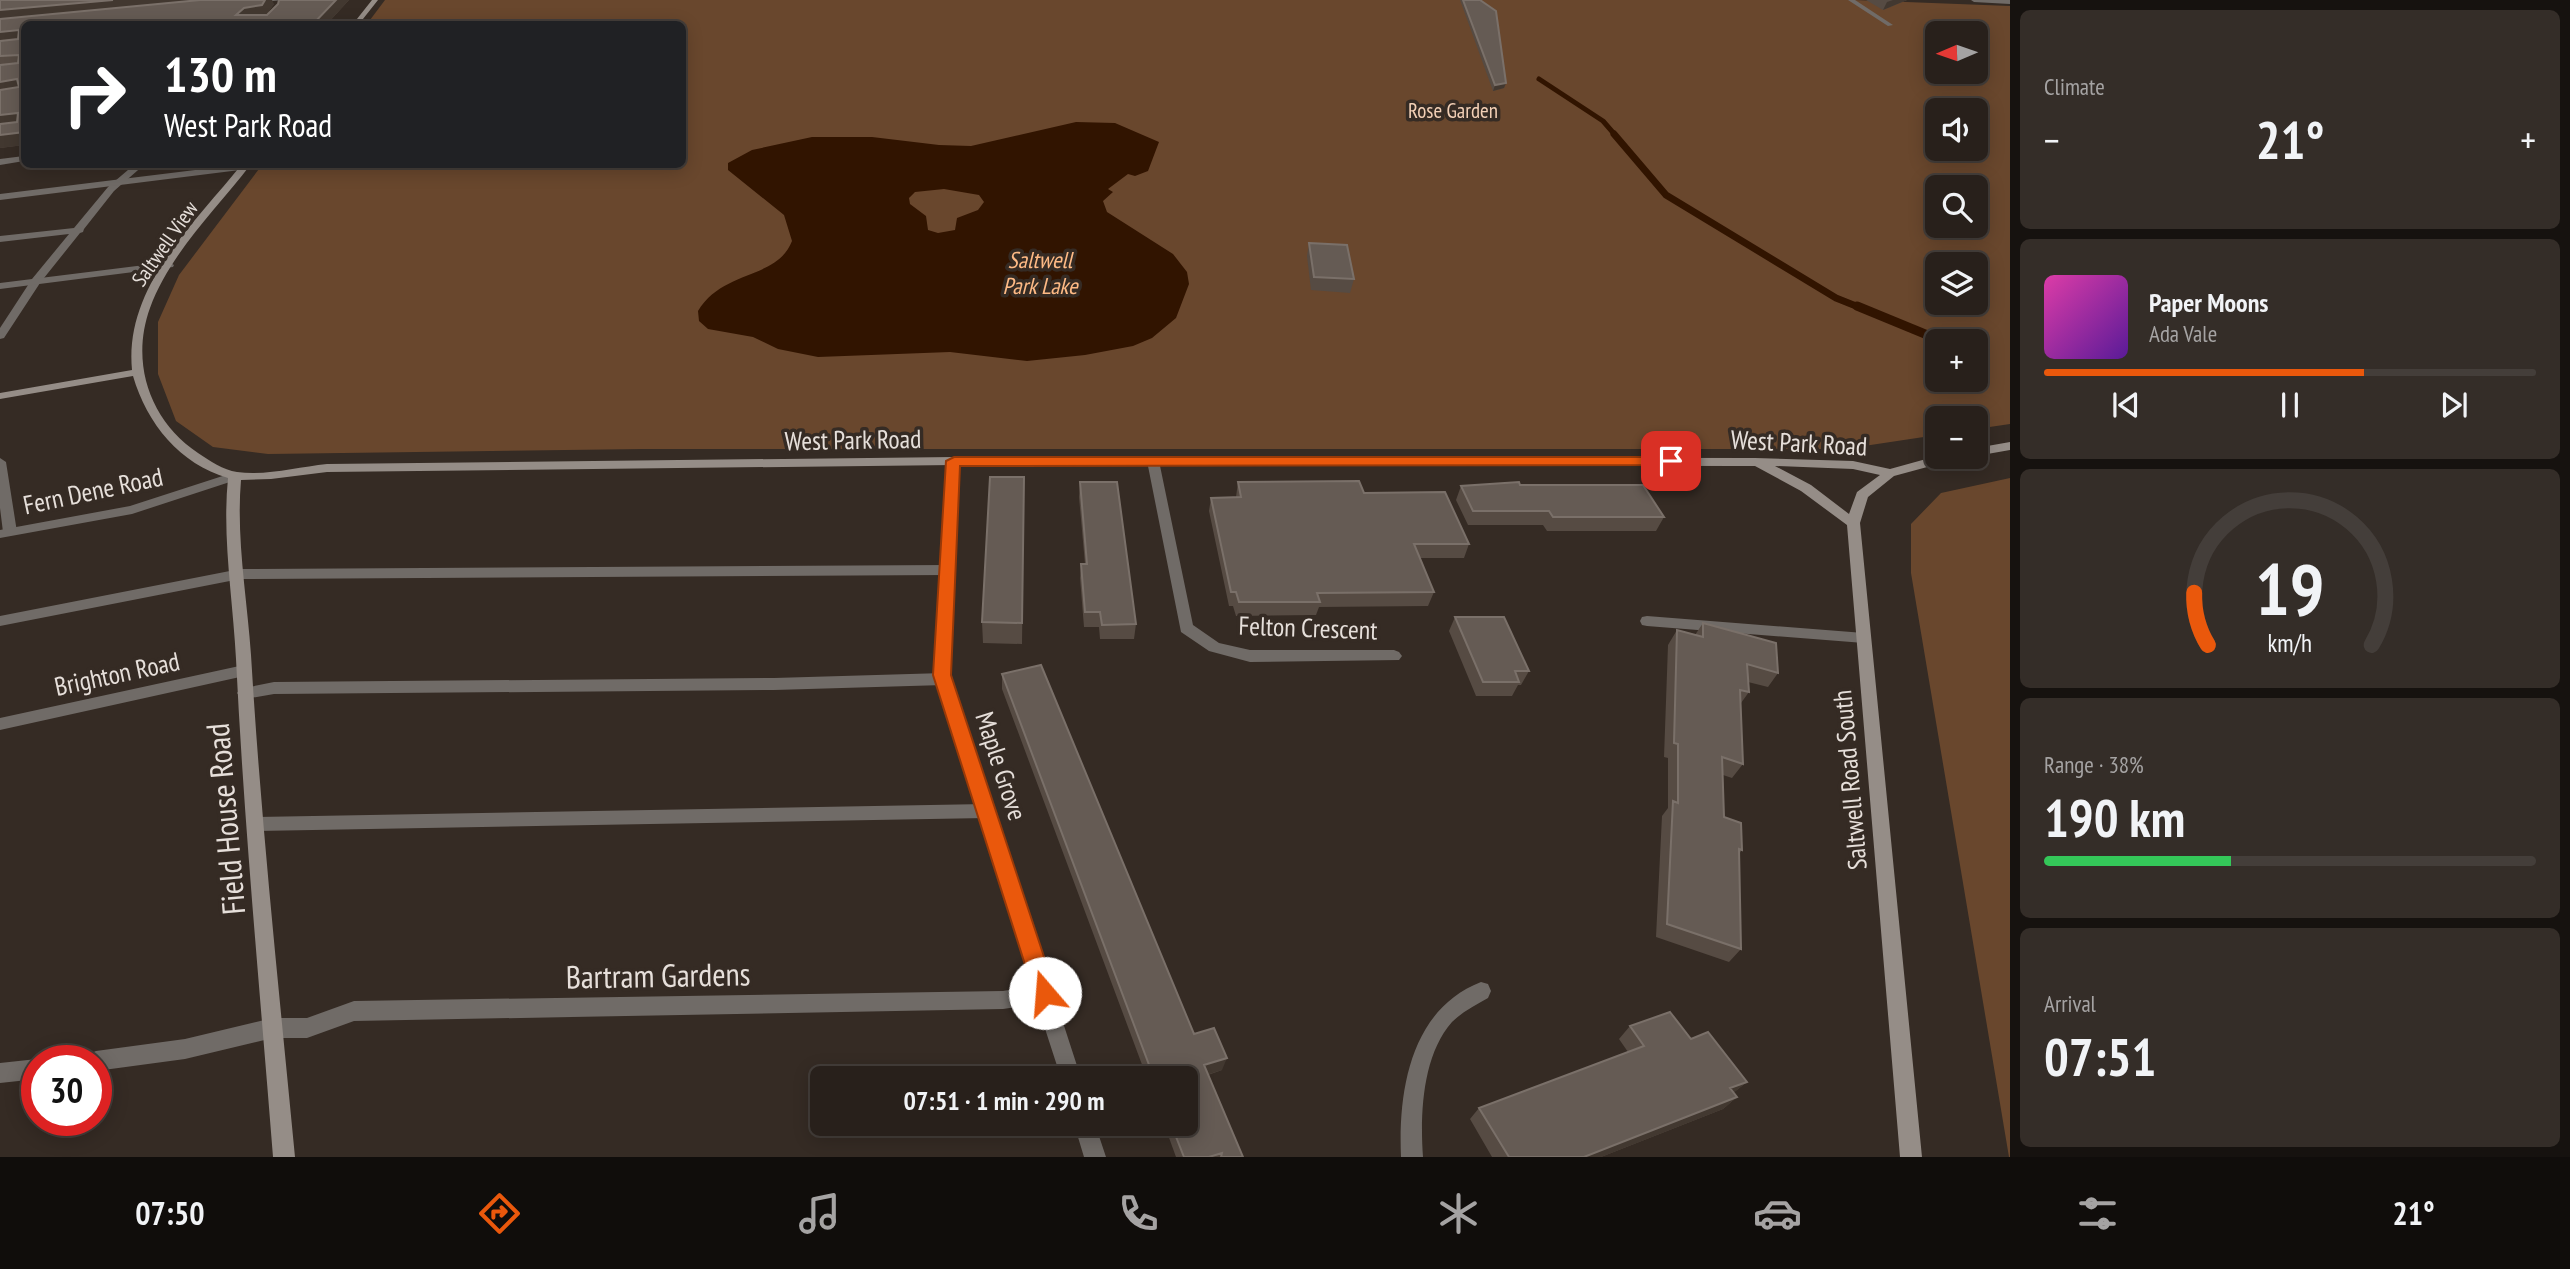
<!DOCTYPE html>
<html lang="en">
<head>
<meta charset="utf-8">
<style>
	body { margin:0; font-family:"PT Sans Narrow",sans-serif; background:#342d28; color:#f1f3f6; height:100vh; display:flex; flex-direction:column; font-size:26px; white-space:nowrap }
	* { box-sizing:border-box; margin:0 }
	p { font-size:23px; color:#a5a3a3 }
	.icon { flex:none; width:38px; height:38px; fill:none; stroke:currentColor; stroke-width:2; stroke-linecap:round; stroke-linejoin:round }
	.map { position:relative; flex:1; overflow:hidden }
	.panel { display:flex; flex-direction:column; gap:10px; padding:10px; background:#16120f; width:560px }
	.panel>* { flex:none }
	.guide { position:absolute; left:21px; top:21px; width:665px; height:147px; border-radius:10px; box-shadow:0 4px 18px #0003,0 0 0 2px #443e3a; background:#202124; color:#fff; overflow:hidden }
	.needle { width:46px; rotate:268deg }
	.controls { position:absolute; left:1925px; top:21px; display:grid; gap:14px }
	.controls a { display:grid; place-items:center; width:63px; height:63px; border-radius:10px; background:#28201b; box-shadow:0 4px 18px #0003,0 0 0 2px #443e3a; font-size:35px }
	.speed { position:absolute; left:21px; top:1045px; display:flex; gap:14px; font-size:35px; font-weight:700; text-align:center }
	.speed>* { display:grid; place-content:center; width:91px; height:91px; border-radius:50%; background:#28201b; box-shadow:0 4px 18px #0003,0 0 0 2px #443e3a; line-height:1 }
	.speed .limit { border:10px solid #d22; background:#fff; color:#111 }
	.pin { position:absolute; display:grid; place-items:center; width:60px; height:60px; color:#fff; margin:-30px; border-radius:14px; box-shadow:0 4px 10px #0006 }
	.me { position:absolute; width:77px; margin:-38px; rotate:342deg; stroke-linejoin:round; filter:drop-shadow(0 0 5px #0008) }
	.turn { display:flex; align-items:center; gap:24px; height:147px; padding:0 28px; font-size:32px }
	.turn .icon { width:91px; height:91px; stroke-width:2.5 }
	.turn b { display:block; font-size:49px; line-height:60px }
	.big { font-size:52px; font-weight:800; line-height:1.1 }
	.panel .tile { flex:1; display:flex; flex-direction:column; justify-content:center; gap:10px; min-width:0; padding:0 24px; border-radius:10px; background:#342d28 }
	.panel .dial { align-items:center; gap:0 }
	.dial svg { height:182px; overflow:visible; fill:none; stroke:#443e3a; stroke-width:7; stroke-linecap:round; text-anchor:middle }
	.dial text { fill:#f1f3f6; stroke:none }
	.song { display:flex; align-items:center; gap:21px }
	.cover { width:84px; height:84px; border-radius:10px; background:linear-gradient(135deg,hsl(320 70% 55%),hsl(270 70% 35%)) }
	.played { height:7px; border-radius:4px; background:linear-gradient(90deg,#ea580c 65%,#443e3a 65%) }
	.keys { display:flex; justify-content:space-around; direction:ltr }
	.heat { display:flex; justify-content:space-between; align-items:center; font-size:38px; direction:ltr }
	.charge { height:10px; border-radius:5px; background:linear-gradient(90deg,#34c759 38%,#443e3a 0) }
	.trip { position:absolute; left:810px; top:1066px; width:388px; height:70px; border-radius:10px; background:#28201b; box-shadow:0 4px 18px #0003,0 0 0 2px #443e3a; font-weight:800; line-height:70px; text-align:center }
	.menu { display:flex; height:112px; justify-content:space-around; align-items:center; background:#100d0b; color:#a5a3a3 }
	.menu .icon { width:49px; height:49px }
	.menu .active { color:#ea580c }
	.menu b { font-size:32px; color:#f1f3f6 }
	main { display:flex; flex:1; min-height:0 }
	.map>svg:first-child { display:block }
	.green { fill:#69472d; fill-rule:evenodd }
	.water { fill:#311400; fill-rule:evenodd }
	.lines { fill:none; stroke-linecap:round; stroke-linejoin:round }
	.stream-far2 { stroke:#311400; stroke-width:5 }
	.stream-far1 { stroke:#311400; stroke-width:7 }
	.stream { stroke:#311400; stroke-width:9 }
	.lane { fill:#706b67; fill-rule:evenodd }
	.street { fill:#706b67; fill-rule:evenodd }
	.secondary { fill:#958d87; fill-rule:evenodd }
	.wall { fill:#564b43 }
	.shaded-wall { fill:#423830 }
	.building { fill:#655b54; stroke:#7a7069; stroke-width:2 }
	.route { fill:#ea580c; stroke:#983908; stroke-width:2 }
	.labels { text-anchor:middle; stroke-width:7; stroke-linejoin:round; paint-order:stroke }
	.far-park-label { font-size:21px; fill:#f3d0b6; stroke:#352b24 }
	.far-street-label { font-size:21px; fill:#e6dfda; stroke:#352b24 }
	.far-water-label { font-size:23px; font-style:italic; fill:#feba85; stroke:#352b24 }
	.street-label { font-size:26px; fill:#e6dfda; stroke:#352b24 }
	.near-street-label { font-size:32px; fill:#e6dfda; stroke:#352b24 }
</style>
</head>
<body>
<main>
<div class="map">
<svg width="2010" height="1157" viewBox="0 0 2010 1157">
	<rect width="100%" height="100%" fill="#352b24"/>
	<!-- green -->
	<path class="green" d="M385,0H1854L2010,6V424L1976,429V418H1937V435L1844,449H643L268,454L213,447L176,421L158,374V322L179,275L262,165L682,164V24H367ZM1937,33H1976V72H1937ZM1937,110H1976V149H1937ZM1937,187H1976V226H1937ZM1937,264H1976V303H1937ZM1937,341H1976V380H1937Z
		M2010,478V1157H2009L1911,573V524L1941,493Z"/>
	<!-- water -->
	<path class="water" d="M1076,122L1115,123L1159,142L1148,171L1135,176L1128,174L1108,189L1113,192L1103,201L1107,212L1173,254L1187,272L1189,284L1176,318L1152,338L1133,346L1085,355L1027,361L950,352L818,357L778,349L753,337L708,329L699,321L698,311C723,269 777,280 792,241L784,215L728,170V163L752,150L812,137H872L939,145L971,146ZM944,189L979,195L984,202L978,210L957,218L955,230L938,233L928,230L926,216L910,204L909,198L915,192Z"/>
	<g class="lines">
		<!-- stream-far2 -->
		<path class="stream-far2" d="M1539,79L1603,121L1616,136"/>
		<!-- stream-far1 -->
		<path class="stream-far1" d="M1614,134L1666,195L1836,298L1861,308"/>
		<!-- stream -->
		<path class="stream" d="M1857,306L1942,341"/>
		<!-- lane -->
		<path class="lane" d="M1848,0H1855L1893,25L1888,26Z
			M24,156V161L0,165V159Z
			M135,164H145L114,191L84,229L83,232L80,233L40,283L4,338L0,339V328L32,279L69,234L0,242V236L74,228L108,187Z
			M0,458L6,462L17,532L10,536L3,532L0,508Z
			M948,565L955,570L948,575L240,579L0,626V616L240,569Z
			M1647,616L1864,633L1869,634L1871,638L1869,642L1864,643L1647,626L1642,625L1640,621L1642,617Z
			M944,673L949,675L952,679L949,683L944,685L774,690L274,694L245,699L240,697L237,693L240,689L274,682L774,678Z
			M986,804L992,806L995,811L992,816L986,818L257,831L251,829L248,824L251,819L257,817Z
			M1481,982L1488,984L1491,991L1488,998C1476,1005 1462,1012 1452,1022C1422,1056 1420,1115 1423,1157H1401C1398,1090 1411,1009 1481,982Z"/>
		<!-- street -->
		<path class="street" d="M254,0H284L252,3Z
			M1971,0H2010V4L1974,2Z
			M244,164L248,165V169L0,200V194Z
			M169,262L174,265L173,267L0,289V283Z
			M954,457L960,461L950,675L1081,1078H1061L1037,1004L1003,1009L354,1021L307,1038H273L185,1059L96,1071V1060H86L89,1054L96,1051L185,1039L273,1018H307L354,1001L1003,991L1032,986L934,675L948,461Z
			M1153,457L1159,461L1193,625L1219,643L1250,650H1394L1399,652L1402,656L1399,660L1250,662L1209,651L1181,632L1147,461Z
			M235,472L239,473L241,476L239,479L132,514L0,538V530L130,506Z
			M244,665L249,667L252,671L249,675L0,730V718Z
			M37,1059L41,1060H37V1079L0,1083V1063Z
			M1074,1124H1095L1106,1157H1084Z"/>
		<!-- secondary -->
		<path class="secondary" d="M372,0H378L359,24H353Z
			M242,164H251C216,210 170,253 150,308C130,363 150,421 198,453C210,461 223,470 237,472C266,476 298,467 327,464L954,457L1755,458L1853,461L1890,469L1937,456L1955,457L1953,460L1894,476L1868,497L1860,523L1922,1157H1900L1847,525L1801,491L1755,466L954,465L327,472L271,479L241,480C236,538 247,597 251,655C261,823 279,990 295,1157H273C260,991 244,825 236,659C233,599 222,538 228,478C180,464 147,424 133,376L0,399V393L132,370C124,287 194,224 242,164ZM1775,466L1853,469L1880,475L1857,492L1849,514L1811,485Z
			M2010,442V450L1976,456V448Z"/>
	</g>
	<!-- wall -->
	<path class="wall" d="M0,0L274,4L266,15L278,4L279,0H349L327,24H24V145L0,148Z
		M1460,0H1480L1506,83L1504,88L1493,91Z
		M1866,0H1907L1883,10Z
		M1309,243L1354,279L1350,293L1311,290L1307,256Z
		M1024,477L1022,644L983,643L982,622Z
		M1080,482L1136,624L1134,639H1100L1099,627H1084L1080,578L1081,564H1085L1079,497Z
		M1238,482L1364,493L1469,544L1464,558H1420L1434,592L1428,606L1319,607L1316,615L1236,616L1233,606H1229L1209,511L1211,498L1236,497Z
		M1520,485L1664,517L1656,531H1547L1543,525H1468L1456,500L1461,486Z
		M1455,617L1529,671L1521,685H1518L1512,696H1476L1449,631Z
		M1703,623L1778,673L1768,687L1748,682L1749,692L1741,703L1743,764L1732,778L1723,775L1724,817L1742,850L1739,854L1741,949L1729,962L1656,937L1662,816L1668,808V758L1664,757L1668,645L1677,630L1695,635Z
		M1002,674L1194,1034L1222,1070L1208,1075L1243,1157H1176L1164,1124H1186V1078H1147L1002,689Z
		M1630,1026L1691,1039L1747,1082L1733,1093L1737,1097L1723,1109L1601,1157H1492L1470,1119L1479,1108L1628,1052L1619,1039Z"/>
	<!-- shaded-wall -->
	<path class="shaded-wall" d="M113,0H231L0,21V10Z
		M265,0H272L274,4L266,15H236L244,8Z
		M336,0H349L327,24H313Z
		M1893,0H1907L1883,10L1887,2Z
		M19,30L24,39L0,43V32Z
		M17,79L24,90L0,95V82Z
		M1506,83L1504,88L1493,91L1495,85Z
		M18,113L24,123L0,127V115Z
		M24,132V145L0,148V135Z
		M1227,1058L1222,1070L1200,1077L1204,1065Z
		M1747,1082L1733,1093L1730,1088Z
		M1737,1097L1723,1109L1601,1157H1584Z"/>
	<!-- building -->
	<path class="building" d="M0,0H113L0,10Z
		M200,0H265L262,5L244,8L236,15H267L278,4L279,0H336L313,24H24V132L0,135V124L17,122L18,113L0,115V90L19,87L17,79L0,82V65L18,63L19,55L0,56V41L18,39L19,30L0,32V19Z
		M1463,0H1480L1496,11L1506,83L1495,85Z
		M1309,243L1347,245L1354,279L1314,277Z
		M990,477H1024L1022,623L982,622Z
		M1359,481L1364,493L1445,492L1469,544H1414L1434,592L1317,593L1320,602H1239L1236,592H1231L1211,498L1241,497L1238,482Z
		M1080,482H1117L1136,624L1102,625L1100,612H1085L1081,564H1087Z
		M1519,482L1520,485H1643L1664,517H1553L1549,511H1473L1461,486Z
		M1455,617H1504L1529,671H1515L1519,682H1483Z
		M1703,623L1776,643L1778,673L1747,664L1749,692L1740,690L1743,764L1722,757L1724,817L1741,823L1742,850L1739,849L1741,949L1667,924L1673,801L1678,803V744L1674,743L1677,630L1703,637Z
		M1041,665L1194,1034L1214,1028L1227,1058L1204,1065L1243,1157H1221L1222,1153L1209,1157H1184L1171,1124H1186V1078H1154L1002,674Z
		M1670,1012L1691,1039L1708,1032L1747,1082L1730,1088L1737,1097L1584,1157H1509L1479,1108L1644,1046L1630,1026Z"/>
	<!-- route -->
	<path class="route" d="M954,457H1671L1678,461L1671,465L960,466L951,675L1056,993L1053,1001L1045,1004L1038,1001L1034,993L933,675L946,461Z"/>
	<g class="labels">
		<!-- far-park labels -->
		<g class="far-park-label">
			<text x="1453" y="118">Rose Garden</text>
		</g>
		<!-- far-street labels -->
		<g class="far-street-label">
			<text transform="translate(165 244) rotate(-55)" y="7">Saltwell View</text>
		</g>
		<!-- far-water labels -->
		<g class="far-water-label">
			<text x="1040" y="268">Saltwell<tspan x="1040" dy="26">Park Lake</tspan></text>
		</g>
		<!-- street labels -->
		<g class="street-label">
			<text transform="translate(853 440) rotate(-1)" y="9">West Park Road</text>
			<text transform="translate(1799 443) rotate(3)" y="9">West Park Road</text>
			<text transform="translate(93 491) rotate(-12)" y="9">Fern Dene Road</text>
			<text transform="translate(1308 628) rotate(2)" y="9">Felton Crescent</text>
			<text transform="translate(117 674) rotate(-12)" y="9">Brighton Road</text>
			<text transform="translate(1001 766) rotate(72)" y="9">Maple Grove</text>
			<text transform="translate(1850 780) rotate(-95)" y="9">Saltwell Road South</text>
		</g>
		<!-- near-street labels -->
		<g class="near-street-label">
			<text transform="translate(226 819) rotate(-95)" y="11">Field House Road</text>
			<text transform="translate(658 976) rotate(-1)" y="11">Bartram Gardens</text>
		</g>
	</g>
</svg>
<div class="controls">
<a><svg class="needle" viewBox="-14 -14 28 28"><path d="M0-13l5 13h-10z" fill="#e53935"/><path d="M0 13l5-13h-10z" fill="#a5a3a3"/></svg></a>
<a><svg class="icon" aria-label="sound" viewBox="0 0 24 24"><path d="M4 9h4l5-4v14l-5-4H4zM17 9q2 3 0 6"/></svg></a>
<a><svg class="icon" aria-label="search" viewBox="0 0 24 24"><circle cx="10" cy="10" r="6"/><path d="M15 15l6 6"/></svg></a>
<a><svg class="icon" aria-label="layers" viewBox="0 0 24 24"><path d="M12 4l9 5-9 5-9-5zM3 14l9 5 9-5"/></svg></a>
<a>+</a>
<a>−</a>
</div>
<div class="speed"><div class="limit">30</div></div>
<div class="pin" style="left:1671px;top:461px;background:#d93025"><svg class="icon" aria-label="arrive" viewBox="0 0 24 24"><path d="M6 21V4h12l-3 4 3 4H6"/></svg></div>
<svg class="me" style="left:1045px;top:993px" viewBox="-20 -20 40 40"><circle r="19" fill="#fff"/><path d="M0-13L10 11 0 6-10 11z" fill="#ea580c"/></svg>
<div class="trip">07:51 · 1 min · 290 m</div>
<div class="guide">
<div class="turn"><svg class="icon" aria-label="right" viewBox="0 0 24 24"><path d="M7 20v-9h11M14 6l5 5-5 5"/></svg><div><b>130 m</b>West Park Road</div></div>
</div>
</div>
<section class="panel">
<div class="tile"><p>Climate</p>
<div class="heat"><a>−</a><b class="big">21°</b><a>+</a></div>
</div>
<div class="tile">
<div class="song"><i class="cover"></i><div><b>Paper Moons</b><p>Ada Vale</p></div></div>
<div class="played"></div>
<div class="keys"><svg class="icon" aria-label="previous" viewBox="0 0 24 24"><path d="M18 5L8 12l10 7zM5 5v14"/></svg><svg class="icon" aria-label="pause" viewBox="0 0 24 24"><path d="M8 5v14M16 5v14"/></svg><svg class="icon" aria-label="next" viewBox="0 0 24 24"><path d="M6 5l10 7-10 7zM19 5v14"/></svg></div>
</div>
<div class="tile dial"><svg viewBox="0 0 100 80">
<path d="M14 69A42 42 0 1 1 86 69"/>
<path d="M14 69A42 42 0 0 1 8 46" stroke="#ea580c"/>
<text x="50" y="56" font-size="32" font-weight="700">19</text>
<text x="50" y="72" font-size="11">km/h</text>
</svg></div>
<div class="tile"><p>Range · 38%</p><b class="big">190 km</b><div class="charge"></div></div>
<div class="tile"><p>Arrival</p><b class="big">07:51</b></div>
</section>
</main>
<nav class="menu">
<b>07:50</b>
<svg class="icon active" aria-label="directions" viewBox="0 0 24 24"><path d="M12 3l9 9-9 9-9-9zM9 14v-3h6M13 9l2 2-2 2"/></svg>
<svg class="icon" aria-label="music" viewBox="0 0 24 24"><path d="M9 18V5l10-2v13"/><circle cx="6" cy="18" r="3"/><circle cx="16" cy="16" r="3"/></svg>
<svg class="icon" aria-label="phone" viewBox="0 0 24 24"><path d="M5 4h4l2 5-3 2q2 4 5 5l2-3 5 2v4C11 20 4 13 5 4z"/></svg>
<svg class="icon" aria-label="climate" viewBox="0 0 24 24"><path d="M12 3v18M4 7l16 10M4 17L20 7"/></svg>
<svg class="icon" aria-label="car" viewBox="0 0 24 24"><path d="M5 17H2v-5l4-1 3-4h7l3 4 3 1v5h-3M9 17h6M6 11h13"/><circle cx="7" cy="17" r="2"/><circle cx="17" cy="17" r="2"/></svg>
<svg class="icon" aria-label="filters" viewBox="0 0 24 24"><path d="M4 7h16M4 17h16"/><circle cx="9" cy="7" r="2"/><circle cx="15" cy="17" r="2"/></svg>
<b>21°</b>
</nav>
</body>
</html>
